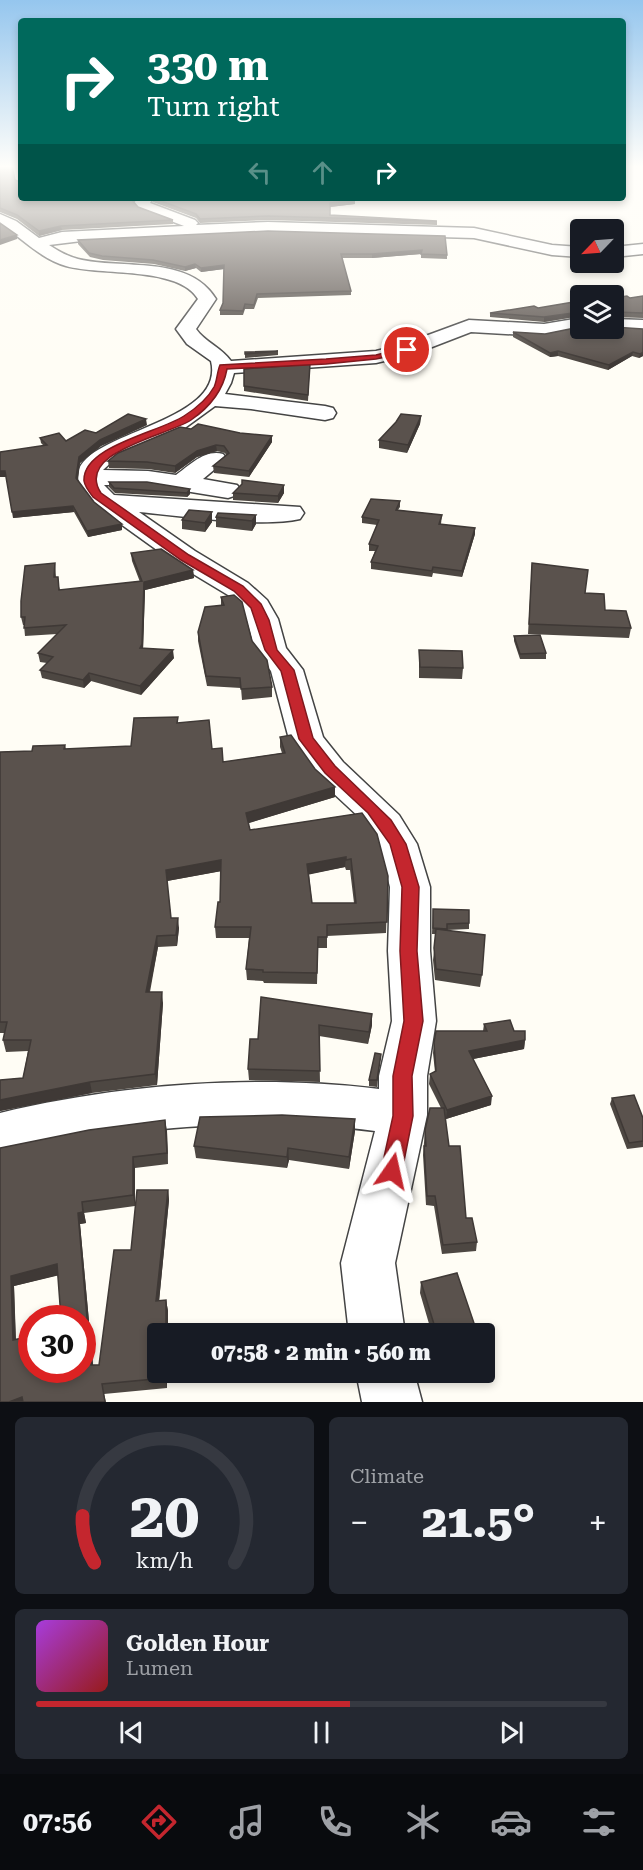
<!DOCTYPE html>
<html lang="en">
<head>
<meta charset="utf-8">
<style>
	body { margin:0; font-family:"Roboto Serif",serif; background:#242831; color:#f1f3f6; height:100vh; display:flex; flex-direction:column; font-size:22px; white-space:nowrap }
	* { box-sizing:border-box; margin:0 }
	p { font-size:20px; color:#9ea1a6 }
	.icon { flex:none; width:33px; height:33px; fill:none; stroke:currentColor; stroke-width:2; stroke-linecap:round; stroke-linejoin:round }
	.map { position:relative; height:1402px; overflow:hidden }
	.details { display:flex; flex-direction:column; gap:15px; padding:15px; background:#0d0f14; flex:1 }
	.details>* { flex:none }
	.guide { position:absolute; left:18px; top:18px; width:608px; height:183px; border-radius:6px; box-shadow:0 3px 9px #0003; background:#00695c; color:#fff; overflow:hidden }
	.needle { width:39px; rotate:245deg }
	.fabs { position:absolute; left:570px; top:219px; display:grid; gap:12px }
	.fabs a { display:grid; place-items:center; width:54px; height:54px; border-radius:6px; background:#171b24; box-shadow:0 3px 9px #0003; font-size:30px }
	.speed { position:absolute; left:18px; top:1305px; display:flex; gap:12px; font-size:30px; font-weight:700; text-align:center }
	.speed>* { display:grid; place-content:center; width:78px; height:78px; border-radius:50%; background:#171b24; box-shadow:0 3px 9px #0003; line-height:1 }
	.speed .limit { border:9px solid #d22; background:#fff; color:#111 }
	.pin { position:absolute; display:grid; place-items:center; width:51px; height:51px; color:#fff; margin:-26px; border:3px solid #fff; border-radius:50%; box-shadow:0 2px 6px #0007 }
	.me { position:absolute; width:66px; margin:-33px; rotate:11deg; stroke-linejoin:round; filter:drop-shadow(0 0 4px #0008) }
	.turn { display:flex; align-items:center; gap:21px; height:126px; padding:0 30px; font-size:27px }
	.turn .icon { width:78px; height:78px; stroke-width:2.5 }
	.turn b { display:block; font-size:42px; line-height:51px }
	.lanes { display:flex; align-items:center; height:57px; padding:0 30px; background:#0003; justify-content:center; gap:30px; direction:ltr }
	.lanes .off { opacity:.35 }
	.big { font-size:45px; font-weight:800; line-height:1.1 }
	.details .card { flex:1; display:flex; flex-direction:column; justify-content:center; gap:9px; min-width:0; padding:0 21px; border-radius:9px; background:#242831 }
	.details .dial { align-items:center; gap:0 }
	.dial svg { height:156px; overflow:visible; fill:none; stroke:#363941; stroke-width:7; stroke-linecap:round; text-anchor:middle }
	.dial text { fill:#f1f3f6; stroke:none }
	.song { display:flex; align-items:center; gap:18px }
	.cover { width:72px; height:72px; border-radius:9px; background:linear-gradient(135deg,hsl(280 70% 55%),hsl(0 70% 35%)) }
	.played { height:6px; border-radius:3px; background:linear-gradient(90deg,#c4262e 55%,#363941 55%) }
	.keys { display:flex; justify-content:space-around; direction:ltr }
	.heat { display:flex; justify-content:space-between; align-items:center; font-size:33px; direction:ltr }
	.details .tiles { flex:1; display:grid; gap:15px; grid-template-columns:1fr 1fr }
	.card:last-child { grid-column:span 2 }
	.trip { position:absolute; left:147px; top:1323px; width:348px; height:60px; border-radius:6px; background:#171b24; box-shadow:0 3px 9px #0003; font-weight:800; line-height:60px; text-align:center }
	.menu { display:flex; height:96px; justify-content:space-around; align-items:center; background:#090b0e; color:#9ea1a6 }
	.menu .icon { width:42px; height:42px }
	.menu .selected { color:#c4262e }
	.menu b { font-size:27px; color:#f1f3f6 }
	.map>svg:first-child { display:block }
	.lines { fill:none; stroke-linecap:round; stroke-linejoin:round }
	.minor-casing { stroke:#444; stroke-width:3 }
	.minor { fill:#fff; fill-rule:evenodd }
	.wall { fill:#4d4742; fill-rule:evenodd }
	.shaded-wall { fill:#3f3936 }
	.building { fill:#5a524d; stroke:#3f3936; stroke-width:1.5; fill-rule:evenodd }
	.route { fill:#c4262e; stroke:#7f191e; stroke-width:1.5 }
</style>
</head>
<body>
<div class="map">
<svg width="643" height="1402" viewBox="0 0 643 1402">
	<rect width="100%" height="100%" fill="#fffdf5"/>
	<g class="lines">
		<defs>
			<path id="minor" d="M138,198H153L150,203L195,220L198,223L196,225L268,222L474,228L552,245L580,247V257L552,255L474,238L268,232L98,239L49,245C58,251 67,256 78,259C122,270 189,254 216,299L196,329C205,342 221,347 231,361L376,351L401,345L469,320L544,324L580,318V328H585L544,336L471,332L414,354L376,363L234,373L231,383L225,394L325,406L333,408L336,413L333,418L325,420L251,409L215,406L182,430L117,457L103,470L148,471L176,475C190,465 205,449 223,454L227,459L203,479L237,485L241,490L237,495L228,498L148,485H104L114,495L300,507L304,513L300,519C260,528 182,516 139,512L195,551L248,583L267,600L278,619L286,648L303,670L323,737L343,762L399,815L417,844L430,887V951L436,1021L427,1076V1115L395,1263L405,1334H349L341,1263L375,1131C257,1115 115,1128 0,1157V1113C120,1084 256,1074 379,1089V1076L392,1021L388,951L390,887L379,844L360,818L317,778L289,739L271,671L255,650L244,610L228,595L175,563L97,507C14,432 230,437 211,361L187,344L176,329L198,299C179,266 100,276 66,266C41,259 22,238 0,224V214L16,221L39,238L62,232L184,226L140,209L134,203Z
				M643,244V254L614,257V247Z
				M614,319L643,320V332L607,329L614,328Z
				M356,1372H414L422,1402H362Z"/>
		</defs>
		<!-- minor casing -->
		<use href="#minor" class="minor-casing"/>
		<!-- minor -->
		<use href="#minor" class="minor"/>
	</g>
	<!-- wall -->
	<path class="wall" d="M0,165L15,180L21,198L133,201L138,207L173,220V224L62,230L39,236L17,219L0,212Z
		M153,198L355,204L330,207V215L437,221V225L268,220L200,223L196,218L153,202Z
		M268,231L447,255V259L421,258V254L372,258H342L351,291V295L258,298L254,309H245L243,315H220V310L223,303L224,269L201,272L196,268L185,271L154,264L103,260L90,257L78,244V240Z
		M643,296V318L614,317V298H630Z
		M538,308L580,316L544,322L490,317V313Z
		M614,328L643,356L639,358L632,356L608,370L558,356L550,357L513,337V332L545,334Z
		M278,351V355L245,358V352Z
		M310,364L308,401L244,391V386Z
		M421,416L420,424L407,453L379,448V440Z
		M147,425L101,446L80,463L78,480L94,502L122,524V530L88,537L74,512L13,518L43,445L41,443L40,438L66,441L96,433Z
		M191,429L240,433L272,436V442L249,477L214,473L213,466L226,455L225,453L217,451L197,457L175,473L148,469L109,468L108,461Z
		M109,482L190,489V494L187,497L115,493L109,487Z
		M233,493H284L278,503L233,500Z
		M400,501V507L398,510L442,515L441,524L475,534L462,577L433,573L432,577L371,569V562L375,551H369V544L377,525L362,523V517Z
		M212,512V522L205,532L182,529V520Z
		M256,515V524L252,531L216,527V517Z
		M131,553L193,570L194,578L145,590L143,648L174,658L141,695L91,681L84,688L42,678L40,670L47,663L40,662L38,653L57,634L25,636L24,625H23L21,617L55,563L56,577L60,590L140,582L132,561Z
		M532,563L585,593L605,610L631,628L629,638L528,634Z
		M221,597L252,641L272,687V697L242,700L241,688L207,686L198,641V632L221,606Z
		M514,636L546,653V659H520L514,641Z
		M419,650L463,668L462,679L419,678Z
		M178,723L212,749L223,762L282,753L280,747V737L335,797L248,823L250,830L362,813L388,876L386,933L327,936V948H318L317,984L264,983L263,981L247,980L246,969L249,938H216L215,927L220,902L221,871L167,881L171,918L179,928L177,946L158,947L150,992L163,1003L157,1085L92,1093L0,1111V1080L23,1078L28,1051L6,1052L3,1040L5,1033H0V752L32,751L65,745L66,749L131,746ZM345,867L346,870H350L354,903H312L309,874Z
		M433,909L469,923V929L447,930L482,975L480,987L435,980L433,960L436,934H432Z
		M261,997L372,1025L368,1044L319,1036L320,1082L249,1080L248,1069L258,1039Z
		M484,1024L514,1031L525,1040L524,1049L473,1059L491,1105L446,1119L445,1117L449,1146L466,1218L477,1242L476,1251L442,1254L434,1206L426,1205L423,1155L425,1130L441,1108L429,1084L430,1074L435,1072L433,1053L434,1043L483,1031Z
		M381,1054L377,1087L369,1086V1080Z
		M612,1098L643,1118V1147L627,1149L610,1104Z
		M355,1119V1131L349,1169L289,1160L287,1168L196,1158L194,1146Z
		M167,1131L168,1164L135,1168V1206L84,1213L86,1223L80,1224L93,1365H99L131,1250L168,1190L169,1200L159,1301L166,1300L168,1311V1334H158L167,1372V1388L104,1394L106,1402H0V1148ZM58,1275L82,1370L16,1339L14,1286Z
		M421,1282L477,1334H432L420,1293Z"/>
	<!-- shaded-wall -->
	<path class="shaded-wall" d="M355,200V204L330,207V203Z
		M61,226L62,230L39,236V231Z
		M17,235V239L0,245V240Z
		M422,250L421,254L372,258V254Z
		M195,264L196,268L185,271V267Z
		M224,265V269L201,272V268Z
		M580,312V316L544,322V317Z
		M558,351V356L550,357V353Z
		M633,352L632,356L608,370L609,365Z
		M643,352V356L639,358L640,354Z
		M421,416L420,424L407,453L408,445Z
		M146,419L147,425L101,446L80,463L77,484L76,478L79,457L100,440Z
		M272,436V442L249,477V471Z
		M216,445L217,451L197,457L175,473V466L197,451Z
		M0,471H5L6,477H0Z
		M284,485V493L278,503V496Z
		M190,489V494L187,497V493Z
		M73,506L74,512L13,518L12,512Z
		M212,512V522L205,532V523Z
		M256,515V524L252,531V521Z
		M122,524V530L88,537L87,531Z
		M475,528V534L462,577V571Z
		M193,570L194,578L145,590L143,652L140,648L144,582Z
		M173,650L174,658L141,695L140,686Z
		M89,673L91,681L84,688L83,680Z
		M335,787V797L246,824V813Z
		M346,857L345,867L307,875V864Z
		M221,860L222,871L167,881L166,870Z
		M178,918L179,928L177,946L176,935Z
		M157,936L158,947L147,1003L146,992Z
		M162,992L163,1003L157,1085L155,1074Z
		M372,1014V1025L368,1044L369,1032Z
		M525,1040L524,1049L468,1060L469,1051Z
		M90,1082L92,1093L0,1111V1100Z
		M492,1096L491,1105L446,1119L447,1110Z
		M355,1119V1131L349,1169V1157Z
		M165,1120L167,1131L168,1164L167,1153Z
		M288,1148L289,1160L287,1168V1157Z
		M133,1157L135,1168V1206L133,1195Z
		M168,1190L169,1200L158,1312L156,1301Z
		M82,1202L86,1223L80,1224L94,1375L91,1365L78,1213Z
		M57,1264L60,1275L14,1286L16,1351L13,1340L11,1276Z
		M166,1300L168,1311V1334H166Z
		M165,1372H167V1388L165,1378Z
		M22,1397L24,1402H9Z"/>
	<!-- building -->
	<path class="building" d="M0,165H12L15,180L21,182V198H132L131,199L138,207L173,220L61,226L39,231L17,215L0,208Z
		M153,198H351L355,200L330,203V215L437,221L268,216L200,219L196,214Z
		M0,223L17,235L0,240Z
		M268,231L445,236L447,255L421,254L422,250L372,254H341L351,291L257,294L254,305L245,304L243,311L220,310L223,303L224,265L201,268L195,264L185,267L153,260L102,256L89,253L78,240Z
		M627,296L630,298L643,296V313L615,312L614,317V298Z
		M580,301V312L544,317L490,313L534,306L538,308Z
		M580,327V328H614V327L643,329V352L640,354L633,352L609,365L558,351L550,353L513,332L545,334Z
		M278,351L245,354V352Z
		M310,364L308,395L244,386V369Z
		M128,414L146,419L100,440L79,457L76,478L94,502L122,524L87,531L73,506L12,512L5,471H0V452L47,445L40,438L59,433L66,441L85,430L96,433Z
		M401,414L421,416L408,445L379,440L396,422Z
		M198,424L240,433L272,436L249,471L213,466L229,453L224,446L216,445L197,451L175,466L147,462L108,461L118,453L180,427L191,429Z
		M242,480L284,485L278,496L233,493L242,484Z
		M109,482H147L190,489L187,493L114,488Z
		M371,499L400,501L396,510L442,515L439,524L475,528L462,571L433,567L432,571L371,562L378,546L369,544L379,520L362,517Z
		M189,510L212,512L205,523L182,520Z
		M218,513L256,515L252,521L216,517Z
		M161,549L193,570L144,582L142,644L140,648L173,650L140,686L89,673L83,680L40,670L53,657L38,653L66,625L24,628L25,617H21V601L25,566L55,563L54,577H58L59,590L142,581L131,553Z
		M532,563L588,570L585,593L604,594L605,610L626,611L631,628L529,624Z
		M234,595L242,602L252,641L267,660L272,687L241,689L240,678L206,676L198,632L205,607L224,605L221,597Z
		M540,635L546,653L520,654L514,636Z
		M419,650L462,651L463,668L420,667Z
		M178,717L177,723L209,720L212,749L222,748L223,762L285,753L280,737L291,735L315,769L335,787L246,813L250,830L362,813L377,834L388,876L387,922L327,925V937H318L317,973L263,972V970L246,969L251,927H215L218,902H220L221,860L166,870L171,918H178L176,935L157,936L146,992H162L155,1074L90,1082L0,1100V1080L23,1078L31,1040H3L7,1022H0V752L32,751L33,746L65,745L64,749L131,746L134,718ZM346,857V860L351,859L356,903H312L307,864Z
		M433,909L469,910V923L447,924V929L433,928Z
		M436,929L485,935L482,975L436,969L434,948Z
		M261,997L372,1014L369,1032L319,1025L320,1071L248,1069L250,1039H258Z
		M510,1020L514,1031H525V1040L469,1051L492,1096L447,1110L430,1074L436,1071L434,1043L436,1031H487L484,1024Z
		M375,1053L381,1054L377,1080H369Z
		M634,1095L643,1118V1141L629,1143L612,1098Z
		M430,1108H444L449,1146H460L466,1218H472L477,1242L443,1245L435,1196H427L424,1146H426L425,1130Z
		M282,1115L355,1119L349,1157L288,1148L287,1157L194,1146L200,1117Z
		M165,1120L167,1153L133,1157V1195L82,1202L83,1212L78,1213L91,1365H99L114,1250H131L137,1190H168L156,1301L166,1300V1334H158V1372H165V1378L102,1384L105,1402H23L22,1397L9,1402H0V1148L89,1130ZM57,1264L61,1318H82V1370H32V1336L13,1340L11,1276Z
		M457,1273L477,1332L473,1334H437L421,1282Z"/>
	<!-- sky -->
	<linearGradient id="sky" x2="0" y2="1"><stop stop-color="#95c6ee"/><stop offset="0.46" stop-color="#fffefa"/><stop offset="1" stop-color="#fffefa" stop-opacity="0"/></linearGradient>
	<rect width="643" height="362" fill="url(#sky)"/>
	<!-- route -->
	<path class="route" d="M407,347L411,350L410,352L376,359L326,364L227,369C223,391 210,407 191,420C167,436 74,452 101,493L189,555L243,586L261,604L269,620L277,650L294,670L313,738L335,766L391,820L406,844L419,887L417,951L423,1021L412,1076L413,1116L402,1171L399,1178L392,1181L384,1178L381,1171L393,1116V1076L404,1021L400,951L402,887L390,844L368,813L325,773L299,739L281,671L265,650L251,608L234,591L181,560L93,497C90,493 85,487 84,481C82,446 160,432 184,416C195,409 208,398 214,387C217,381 217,372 220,365L326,359L376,355Z"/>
</svg>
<div class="fabs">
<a><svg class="needle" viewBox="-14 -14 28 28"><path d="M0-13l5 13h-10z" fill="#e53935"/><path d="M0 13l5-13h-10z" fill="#9ea1a6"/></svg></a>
<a><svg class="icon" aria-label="layers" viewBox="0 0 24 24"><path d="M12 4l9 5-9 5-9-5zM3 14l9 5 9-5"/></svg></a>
</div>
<div class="speed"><div class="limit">30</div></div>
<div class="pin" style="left:407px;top:350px;background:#d93025"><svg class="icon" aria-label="arrive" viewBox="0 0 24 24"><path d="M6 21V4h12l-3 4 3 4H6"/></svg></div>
<svg class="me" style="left:392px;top:1171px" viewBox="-20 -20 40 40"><path d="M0-17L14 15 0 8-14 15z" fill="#c4262e" stroke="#fff" stroke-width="4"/></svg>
<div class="trip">07:58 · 2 min · 560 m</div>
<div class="guide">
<div class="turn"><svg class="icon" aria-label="right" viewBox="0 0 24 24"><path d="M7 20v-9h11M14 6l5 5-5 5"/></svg><div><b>330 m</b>Turn right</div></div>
<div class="lanes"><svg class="icon off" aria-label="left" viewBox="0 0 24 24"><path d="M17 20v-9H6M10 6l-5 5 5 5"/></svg><svg class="icon off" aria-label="ahead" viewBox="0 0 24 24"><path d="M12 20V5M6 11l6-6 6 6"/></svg><svg class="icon" aria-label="right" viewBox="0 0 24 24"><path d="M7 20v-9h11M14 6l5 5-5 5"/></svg></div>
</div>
</div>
<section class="details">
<div class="tiles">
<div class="card dial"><svg viewBox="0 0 100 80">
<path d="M14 69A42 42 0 1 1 86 69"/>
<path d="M14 69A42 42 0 0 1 8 45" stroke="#c4262e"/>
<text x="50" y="56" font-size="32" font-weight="700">20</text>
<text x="50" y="72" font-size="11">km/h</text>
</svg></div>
<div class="card"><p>Climate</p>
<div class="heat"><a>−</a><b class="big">21.5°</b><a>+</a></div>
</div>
<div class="card">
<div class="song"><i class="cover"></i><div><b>Golden Hour</b><p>Lumen</p></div></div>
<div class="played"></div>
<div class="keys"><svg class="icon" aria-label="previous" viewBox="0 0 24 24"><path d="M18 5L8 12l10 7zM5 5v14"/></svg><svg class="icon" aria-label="pause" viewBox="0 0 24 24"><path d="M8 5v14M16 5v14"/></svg><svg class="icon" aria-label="next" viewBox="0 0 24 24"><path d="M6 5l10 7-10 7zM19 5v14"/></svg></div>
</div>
</div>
</section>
<nav class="menu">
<b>07:56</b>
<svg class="icon selected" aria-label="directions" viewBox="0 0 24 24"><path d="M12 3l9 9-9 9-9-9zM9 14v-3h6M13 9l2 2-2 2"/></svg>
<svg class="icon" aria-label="music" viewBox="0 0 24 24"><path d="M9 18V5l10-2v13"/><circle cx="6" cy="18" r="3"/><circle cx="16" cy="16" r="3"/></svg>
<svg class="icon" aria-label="phone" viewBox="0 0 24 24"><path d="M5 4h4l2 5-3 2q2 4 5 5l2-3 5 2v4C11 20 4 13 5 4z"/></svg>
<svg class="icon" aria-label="climate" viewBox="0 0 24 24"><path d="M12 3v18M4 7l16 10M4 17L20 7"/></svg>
<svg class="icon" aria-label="car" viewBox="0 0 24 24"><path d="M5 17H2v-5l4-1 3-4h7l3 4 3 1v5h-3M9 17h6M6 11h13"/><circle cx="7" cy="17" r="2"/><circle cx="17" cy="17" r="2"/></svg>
<svg class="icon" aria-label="filters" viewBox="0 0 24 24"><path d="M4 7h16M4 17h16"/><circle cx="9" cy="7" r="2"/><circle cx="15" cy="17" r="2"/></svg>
</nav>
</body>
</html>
